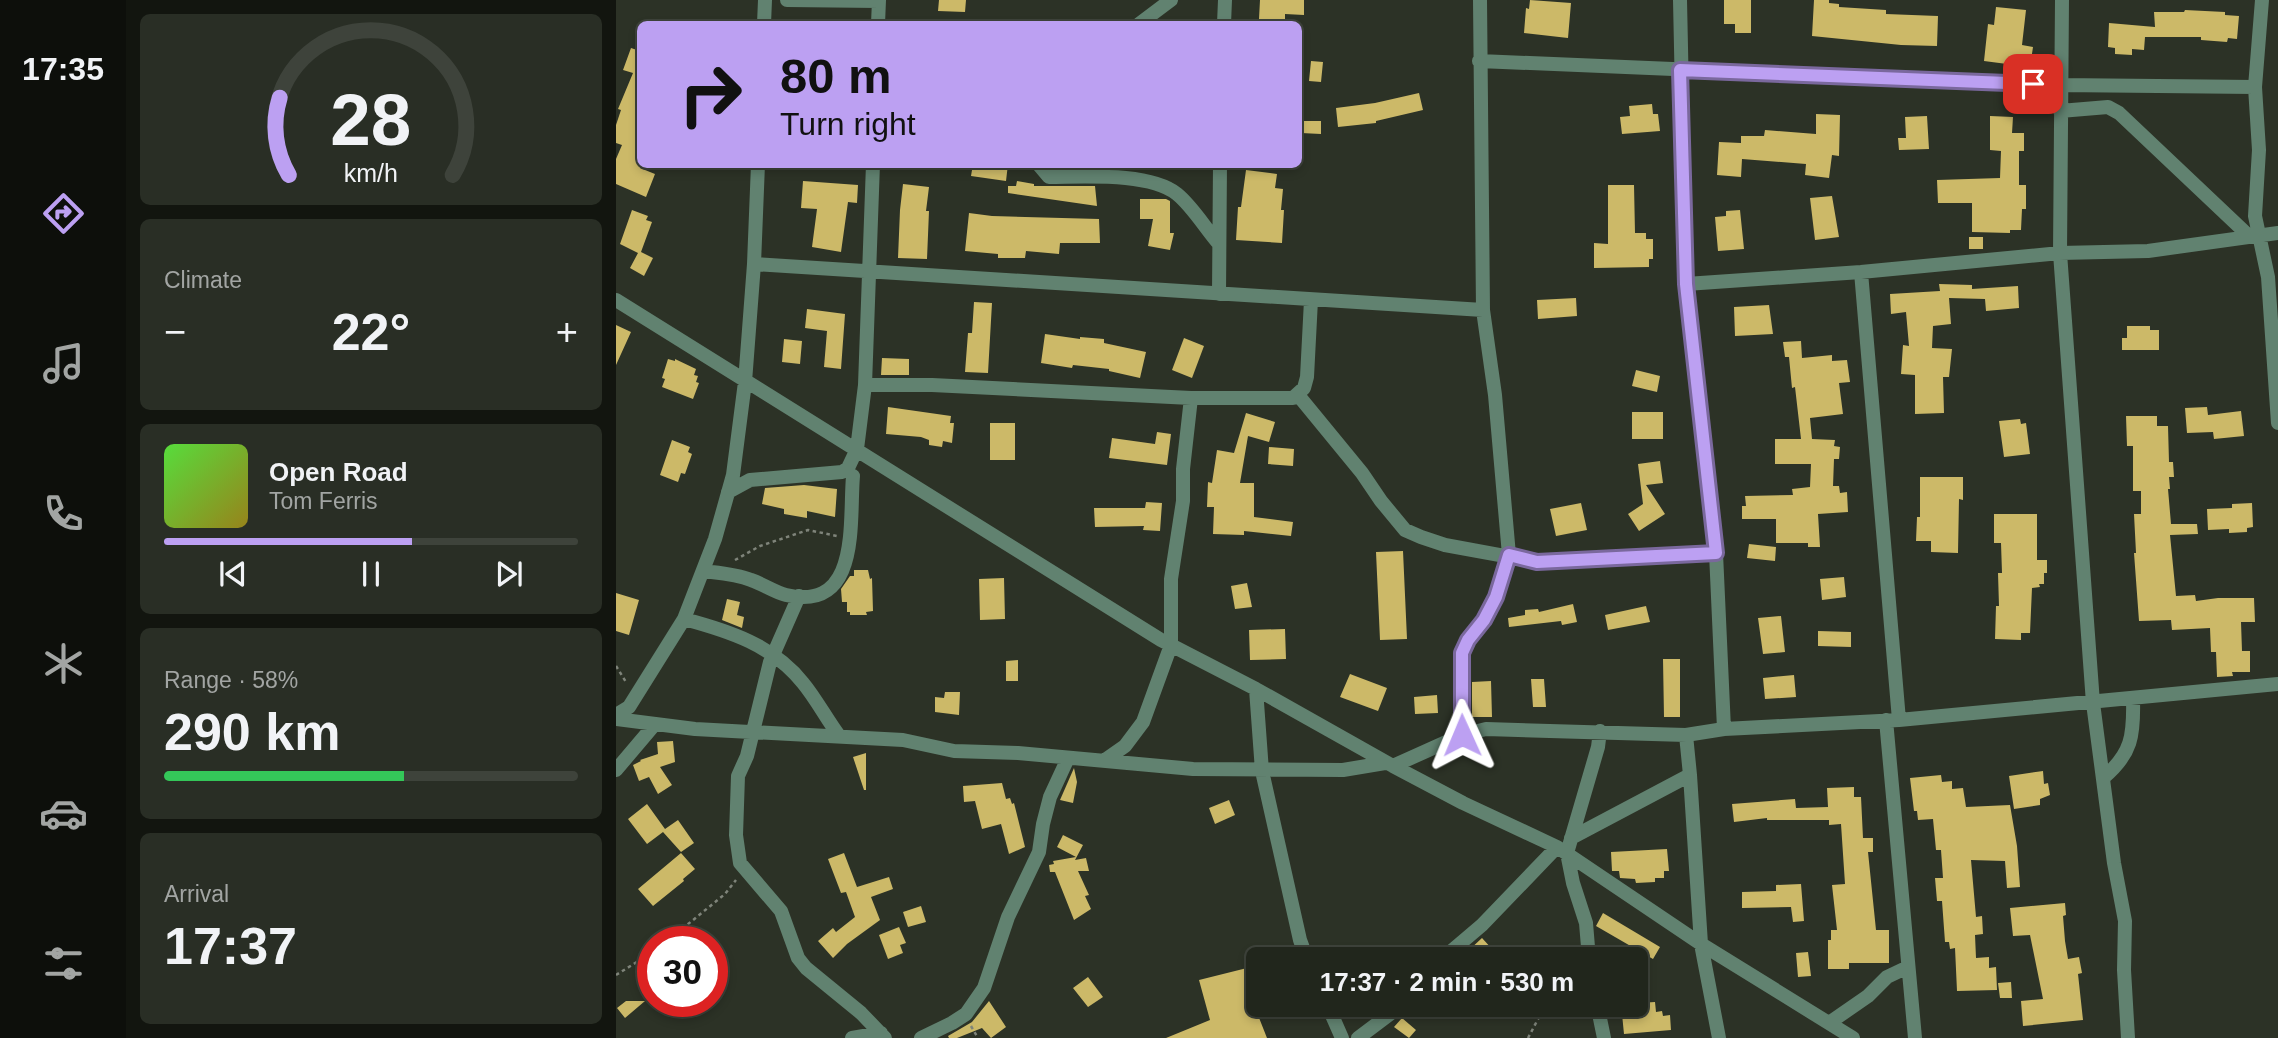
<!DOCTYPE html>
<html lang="en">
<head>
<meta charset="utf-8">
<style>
	body { margin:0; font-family:Helvetica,sans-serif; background:#292e25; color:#f1f3f6; height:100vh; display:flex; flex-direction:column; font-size:26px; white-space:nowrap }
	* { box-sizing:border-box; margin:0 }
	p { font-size:23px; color:#a2a5a3 }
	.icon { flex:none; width:38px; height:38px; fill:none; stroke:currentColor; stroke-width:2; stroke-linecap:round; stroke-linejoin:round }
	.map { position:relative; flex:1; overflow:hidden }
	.details { display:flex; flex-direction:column; gap:14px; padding:14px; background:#12150f; width:490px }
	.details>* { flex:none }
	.hud { position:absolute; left:21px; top:21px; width:665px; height:147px; border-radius:10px; box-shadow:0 4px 10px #0003,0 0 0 2px #3e433b; background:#bca0f2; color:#111; overflow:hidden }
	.speed { position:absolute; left:21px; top:926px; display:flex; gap:14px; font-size:35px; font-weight:700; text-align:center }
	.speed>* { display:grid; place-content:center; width:91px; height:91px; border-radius:50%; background:#21261c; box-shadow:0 4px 10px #0003,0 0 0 2px #3e433b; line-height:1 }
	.speed .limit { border:10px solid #d22; background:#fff; color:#111 }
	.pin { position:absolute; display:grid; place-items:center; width:60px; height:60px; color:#fff; margin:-30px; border-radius:14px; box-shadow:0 4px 10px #0006 }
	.me { position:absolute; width:77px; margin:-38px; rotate:359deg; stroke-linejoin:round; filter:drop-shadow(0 0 5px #0008) }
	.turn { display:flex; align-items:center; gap:24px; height:147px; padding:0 28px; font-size:32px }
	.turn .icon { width:91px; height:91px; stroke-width:2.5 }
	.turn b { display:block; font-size:49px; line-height:60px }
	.big { font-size:52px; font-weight:600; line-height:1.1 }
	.details .widget { flex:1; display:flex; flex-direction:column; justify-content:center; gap:10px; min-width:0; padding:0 24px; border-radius:10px; background:#292e25 }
	.details .dial { align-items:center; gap:0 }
	.dial svg { height:182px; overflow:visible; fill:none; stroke:#3e433b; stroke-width:7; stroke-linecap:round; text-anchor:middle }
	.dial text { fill:#f1f3f6; stroke:none }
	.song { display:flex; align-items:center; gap:21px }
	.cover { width:84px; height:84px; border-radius:10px; background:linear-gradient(135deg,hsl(110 70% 55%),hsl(50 70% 35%)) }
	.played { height:7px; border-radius:4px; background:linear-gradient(90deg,#bca0f2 60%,#3e433b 60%) }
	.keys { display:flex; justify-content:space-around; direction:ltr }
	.heat { display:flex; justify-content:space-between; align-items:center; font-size:38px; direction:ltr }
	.charge { height:10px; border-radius:5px; background:linear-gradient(90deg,#34c759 58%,#3e433b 0) }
	.trip { position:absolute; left:630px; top:947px; width:402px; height:70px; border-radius:10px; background:#21261c; box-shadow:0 4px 10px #0003,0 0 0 2px #3e433b; font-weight:600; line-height:70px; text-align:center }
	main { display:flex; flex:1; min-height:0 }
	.dock { display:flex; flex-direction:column; width:126px; justify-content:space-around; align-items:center; background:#0d0f0b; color:#a2a5a3 }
	.dock .icon { width:49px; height:49px }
	.dock .current { color:#bca0f2 }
	.dock b { font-size:32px; color:#f1f3f6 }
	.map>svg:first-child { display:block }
	.building { fill:#ccb968 }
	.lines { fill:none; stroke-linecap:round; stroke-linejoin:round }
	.path { stroke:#7f847a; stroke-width:2.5; stroke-dasharray:3.5 3.5; stroke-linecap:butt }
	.street { stroke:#618270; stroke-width:14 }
	.route-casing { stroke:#7a689d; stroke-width:18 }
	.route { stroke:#bca0f2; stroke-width:12 }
</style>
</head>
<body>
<main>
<nav class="dock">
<b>17:35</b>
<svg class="icon current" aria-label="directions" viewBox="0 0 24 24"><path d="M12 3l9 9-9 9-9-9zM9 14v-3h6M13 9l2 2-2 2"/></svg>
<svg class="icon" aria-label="music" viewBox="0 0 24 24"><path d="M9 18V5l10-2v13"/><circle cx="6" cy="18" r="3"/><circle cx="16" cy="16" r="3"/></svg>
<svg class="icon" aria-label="phone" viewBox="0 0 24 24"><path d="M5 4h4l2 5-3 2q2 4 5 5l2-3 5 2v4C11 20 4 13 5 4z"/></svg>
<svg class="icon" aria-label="climate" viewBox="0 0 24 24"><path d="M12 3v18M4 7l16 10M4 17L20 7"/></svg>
<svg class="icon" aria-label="car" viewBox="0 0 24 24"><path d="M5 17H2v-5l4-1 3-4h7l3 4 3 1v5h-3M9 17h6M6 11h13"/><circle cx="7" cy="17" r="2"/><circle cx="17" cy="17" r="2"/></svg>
<svg class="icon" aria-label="filters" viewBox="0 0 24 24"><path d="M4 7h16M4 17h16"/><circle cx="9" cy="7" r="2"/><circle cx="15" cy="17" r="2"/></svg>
</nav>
<section class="details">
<div class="widget dial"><svg viewBox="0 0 100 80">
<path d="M14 69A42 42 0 1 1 86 69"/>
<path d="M14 69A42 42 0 0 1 10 35" stroke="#bca0f2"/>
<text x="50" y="56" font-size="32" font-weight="700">28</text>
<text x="50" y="72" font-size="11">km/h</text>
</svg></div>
<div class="widget"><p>Climate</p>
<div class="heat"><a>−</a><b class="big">22°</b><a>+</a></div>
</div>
<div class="widget">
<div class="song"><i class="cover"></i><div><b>Open Road</b><p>Tom Ferris</p></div></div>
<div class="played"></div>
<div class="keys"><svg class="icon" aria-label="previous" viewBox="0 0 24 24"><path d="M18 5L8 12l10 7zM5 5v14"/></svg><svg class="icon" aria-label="pause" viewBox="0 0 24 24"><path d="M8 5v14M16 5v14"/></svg><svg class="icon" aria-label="next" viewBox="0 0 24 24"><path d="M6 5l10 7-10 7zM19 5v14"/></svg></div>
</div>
<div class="widget"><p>Range · 58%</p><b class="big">290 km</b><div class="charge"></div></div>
<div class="widget"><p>Arrival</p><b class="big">17:37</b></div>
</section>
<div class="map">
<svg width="1662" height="1038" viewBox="0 0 1662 1038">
	<rect width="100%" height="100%" fill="#2c3226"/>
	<!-- building -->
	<path class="building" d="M323,0H350L349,12L322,11Z
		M644,0H688V15L669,14V20L643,19Z
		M914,0L955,3L952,38L908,33L910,8L913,9Z
		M1108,0H1135V33H1119V24H1108Z
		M1198,0H1213V3L1223,4V7L1270,10V14L1322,16L1321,46L1285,45L1196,36Z
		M1380,7L1410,10L1406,45L1417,47L1414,67L1368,61L1372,24L1378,25Z
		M1569,10L1609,12V15L1623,16L1621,39L1612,38L1611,42L1585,40V37H1529L1528,50L1516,49V55L1499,54V48L1492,47L1493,23L1539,27L1538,12H1568Z
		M15,48L24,51V168L39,174L30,197L0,184V159L6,145L0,143V125L5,110L2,109L17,73L7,70Z
		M695,61L707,62L705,82L693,81Z
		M803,93L807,110L760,121V123L722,127L720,108L759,103Z
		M1036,104L1037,114H1042L1044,131L1006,134L1004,117L1014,116L1013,106Z
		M1200,114L1224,115L1223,156L1216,155L1213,178L1189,175L1190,164L1126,159L1125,177L1101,175L1103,142L1125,143V136H1148L1149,130L1200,134Z
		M1311,116L1313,149L1283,150L1282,138H1290L1289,117Z
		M1374,116L1397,117L1396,133H1408V151H1403V185H1410V209H1406L1405,230H1394V233L1356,232V203H1322L1321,180L1384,178L1385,151L1374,150Z
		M685,121H705V134L685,133Z
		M357,164H392L390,181L355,176Z
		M630,170L661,174L659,188L667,189L665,210H668L666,243L620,240L622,207H625Z
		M187,181L242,185L241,203L232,202L225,252L196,247L201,209L185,208Z
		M401,181L418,184V186H479L481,206L392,193V186H400Z
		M287,184L313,187L310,211H313L311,259L282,258L284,210Z
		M992,185H1018L1019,233H1030V239H1037V259H1033V267L978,268V243L992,244Z
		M1216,196L1223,237L1199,240L1194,198Z
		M524,199H550L554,201V233H558L554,250L532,246L537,219H524Z
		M16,210L32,216L30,220L36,222L25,252L37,258L28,276L14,268L22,253L4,244Z
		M1124,210L1128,249L1102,251L1099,217L1110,216V211Z
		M353,213L376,216L483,219L484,243H444L443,254L410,251L409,258H382V254L349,251Z
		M1353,237H1367V249H1353Z
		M1323,284L1356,285V289L1402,286L1403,308L1370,311L1369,299L1333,298L1335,324L1317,326L1316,348L1336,349L1333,377H1327L1328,413L1299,414V375L1285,374L1287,345L1293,346L1290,312L1275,314L1274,294L1324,291Z
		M960,298L961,316L922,319L921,300Z
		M358,302L376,303L372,373L349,372L352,333H356Z
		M1153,305L1157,334L1119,336L1118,307Z
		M191,309L229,314L225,369L208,367L211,331L189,328Z
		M0,325L15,332L0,365Z
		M1511,326H1534V330H1543V350H1506V338H1511Z
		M429,334L464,339V337L488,339V343L530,352L524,378L493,371V369L457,365L456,368L425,363Z
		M568,338L588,346L576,378L556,370Z
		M168,339L186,341L184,364L166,362Z
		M1185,341L1186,358L1216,355V361L1231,360L1234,382L1223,383L1227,414L1194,418L1196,439L1219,440L1218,446L1224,447L1223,459H1218L1217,486H1223L1224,493L1231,492L1232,512L1202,514L1204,547H1192V543H1160V519H1126V506H1130L1129,496L1177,495L1176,489L1194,487L1195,464H1159V439H1185L1179,387L1176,388L1173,357H1169L1167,342Z
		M266,358L293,359V375H265Z
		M52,359L59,361V359L80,369L78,375L82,376L80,382L83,383L77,399L46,387L49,379L46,378Z
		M1020,370L1044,376L1041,392L1016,386Z
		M272,407L335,416L334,423H338L336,443L327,441L326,447L313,445V440L305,437L270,434Z
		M1591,407L1592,415L1625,411L1628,436L1598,439L1597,432L1571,433L1569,408Z
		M1016,412H1047V439H1016Z
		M630,413L659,422L653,442L632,436L624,483H638V517L677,522L675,536L628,531V535L597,534L598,507H591L592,482L596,483L601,450L618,453Z
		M1510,416H1541V426H1552L1553,462H1557L1558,477H1553L1554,489H1552L1555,524H1581L1582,534L1554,535L1560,596L1579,595L1580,601L1602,598H1638L1639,622H1625L1626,651H1634V672H1616L1617,676L1601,677L1600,652H1595L1594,628L1556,630L1555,620L1523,621L1518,553H1520L1518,514H1525V491H1517V446H1511Z
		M1404,419L1405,424L1410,423L1414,454L1388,457L1383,421Z
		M374,423H399V460H374Z
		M541,432L555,434L551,465L493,458L496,438L539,444Z
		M56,440L74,447L72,452L76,454L69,474L65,473L62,482L44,475Z
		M653,447L678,449L677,466L652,464Z
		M1044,461L1047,483L1030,485L1049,514L1023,531L1012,514L1027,504L1022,464Z
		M1304,477H1347V500L1343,499L1342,553L1315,552V541H1300L1301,517H1304Z
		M188,485L221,489L219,517L191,511V518L168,514V509L146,504L149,488Z
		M530,502L546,503L544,531L527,530L528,526L479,527L478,508H529Z
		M965,503L971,530L940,536L934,509Z
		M1636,503L1637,527L1631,528V532L1613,533V529L1592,530L1591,509L1616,508V504Z
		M1378,514H1421V560H1431V573H1428V584H1423L1424,587L1416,588L1414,633H1405V640L1379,639L1380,606H1383L1382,573H1386L1385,543H1378Z
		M1133,544L1160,547L1159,561L1131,558Z
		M787,551L791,639L764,640L760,552Z
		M238,570H252L254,579L256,578L257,611L250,612L251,615H234V612H231V602H226L225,589L234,576H238Z
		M1228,577L1230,597L1206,600L1204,579Z
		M388,578L389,619L364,620L363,579Z
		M631,583L636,607L619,609L615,586Z
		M0,593L23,600L13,635L0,631Z
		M111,599L124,602L121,615L128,617L126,628L106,620Z
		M957,604L961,622L946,625L945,621L893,627L892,618L909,615V610L922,609L923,612Z
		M1030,606L1034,622L992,630L989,615Z
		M1165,616L1169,652L1147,654L1142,618Z
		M669,629L670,659L634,660L633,630Z
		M1202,631L1235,632V647L1202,646Z
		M1047,659H1064V717H1048Z
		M402,660V681H390V661Z
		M734,674L771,688L762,711L724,697Z
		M1178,675L1180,697L1149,699L1147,678Z
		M915,679H928L930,707H917Z
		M875,681L876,717H856V682Z
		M329,692H344L343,715L319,712V697L328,698Z
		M821,695L822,713L799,714L798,697Z
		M57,741L59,762L44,767L56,785L42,794L33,777L23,781L17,765L25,761L24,760L42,754L41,742Z
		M250,753V790H248L237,757Z
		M458,768L461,782L457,803L444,800Z
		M1427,771L1428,784L1432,783L1434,795L1424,799V805L1398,809L1393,776Z
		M1325,775L1326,782L1336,781V789L1347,788L1350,807L1394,805L1401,846L1404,887L1391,888L1389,861L1355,860L1360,917L1366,916L1367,934L1359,935L1360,958L1373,957V968L1380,967L1381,990L1341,991L1339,948L1334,949L1333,942H1329L1326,901H1321L1319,878H1327L1325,850H1320L1317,819L1302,820L1301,811H1298L1294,778Z
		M386,783L390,799L394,798L396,804L398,803L409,847L393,854L385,824L366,829L359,801L348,802L347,786Z
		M1238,787V797H1245L1247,838H1257V852H1252L1260,930H1273V963H1233V969H1212V940H1215V930H1221L1216,885L1229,884L1225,824L1213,825V820H1151V818L1118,822L1116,804L1179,799L1180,808L1212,807L1211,788Z
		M613,800L619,815L599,824L593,808Z
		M31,804L49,829L62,820L78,843L65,852L47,832L31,844L12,819Z
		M447,835L467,845L459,860L470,858L473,871H462L473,895L469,896L475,909L458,920L439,872H434L433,865L438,864L437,861L460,857L441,847Z
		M1051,849L1053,871H1048V878H1039V882L1020,883L1019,879L1004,878L1003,871H996L995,852Z
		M65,853L79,869L67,879L68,881L37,906L22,889Z
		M228,853L241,887L273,877L277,889L255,897L264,920L231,944L217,958L202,941L217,928L220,932L239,917L230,892L225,893L212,859Z
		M1185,884L1188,921L1177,922L1175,907L1126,908V892L1160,891V885Z
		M1449,903L1450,915L1447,916L1449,941L1452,959L1463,957L1466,973L1462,974L1467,1020L1407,1026L1405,1001L1427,999L1414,935L1397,936L1394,908Z
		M305,906L310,922L292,927L287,912Z
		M987,913L1044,947L1037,959L980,926Z
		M283,927L290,943L284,945L287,953L272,959L263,935Z
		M866,938L877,950L867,959H859L852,951Z
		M1192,952L1195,976L1182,977L1180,953Z
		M631,968L638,1005L651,1038H550L594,1020L583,980Z
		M472,977L487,997L472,1007L457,988Z
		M1395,982L1396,998H1384L1382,983Z
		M10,1001H29L9,1018L1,1008Z
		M48,1001H76L60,1015Z
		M373,1001L390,1027L375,1038L366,1028L341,1038H333L332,1036L356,1022Z
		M1039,1002L1040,1012L1046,1011L1047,1016L1054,1015L1055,1030L1008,1034L1005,1004Z
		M786,1018L800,1030L793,1038L778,1027Z"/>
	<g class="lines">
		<!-- path -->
		<path class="path" d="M119,560L144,546L192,530L221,536
			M0,666L10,682
			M50,942L109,894L120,880
			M0,975L37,952
			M355,1026L362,1038
			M912,1038L930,1004"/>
		<!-- street -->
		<path class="street" d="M171,0L263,1
			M1064,0L1070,284L1100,553L1108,729
			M1446,0L1444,253L1477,703L1498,863L1509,921L1508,970L1512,1038
			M1646,0L1639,87L1643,150L1639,216L1652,277L1662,423
			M148,24L149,0
			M262,24L263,0
			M523,24L555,0
			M608,24L609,0
			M863,61L1444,85L1639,87
			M1444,111L1492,107L1503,113L1633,236
			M422,164L433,177C467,177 533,172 561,194C577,207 589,228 603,244
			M138,264L867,310
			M1245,272L1283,720
			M1070,284L1245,272L1444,253L1532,251L1662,233
			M603,294L604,164
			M0,300L545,640L640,689L777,766L846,735L870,729L1070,735L1108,729L1283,720L1662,684
			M249,385H316L575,398H677L688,388L691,377L695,300
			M682,395L746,473L765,501L789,530L805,537L829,545L921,562L1100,553
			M112,492L134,480L226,472L232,468L241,449L249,385L257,164
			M87,571C103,573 120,574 135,580C147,584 158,592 170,595C245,612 233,522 237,476
			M183,596L154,662L131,756L122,776L120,835L124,863L165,911L182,958L190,968L245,1013L269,1038
			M68,619C113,631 157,645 187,683C201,700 211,720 224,737
			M640,689L646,771L684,940L691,959
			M0,715L13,707L68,619L99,539L117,475L129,382L138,264L142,164
			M0,719L79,729L287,740L338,751L402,753L577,769L727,770L769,763
			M1270,720L1299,1038
			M846,735V653L852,640L868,620L880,597L893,555L879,395L867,310L864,0
			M1070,735L1074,775L1085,944L1103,1038
			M489,760L509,746L527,722L555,645V579L567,501V469L575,398
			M777,766L847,803L941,847L1085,944L1237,1038
			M0,770L39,724
			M1487,778C1516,754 1518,735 1517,699
			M955,838L1074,775
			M826,959L866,925L941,847
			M973,959L970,923L957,883L951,853L982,747L984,731
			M711,1004L726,1038
			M981,1004L988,1038
			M1213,1023L1252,996L1271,977L1292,967
			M236,1038L265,1033
			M305,1038L336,1023L350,1014L368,988L392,917L423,852L427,824L434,797L452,758
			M742,1038L774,1014L781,1004"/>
	</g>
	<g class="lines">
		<defs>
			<path id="route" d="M846,735V653L852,640L868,620L880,597L893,555L921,562L1100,553L1070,284L1064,70L1417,84"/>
		</defs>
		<!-- route casing -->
		<use href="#route" class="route-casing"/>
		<!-- route -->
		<use href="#route" class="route"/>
	</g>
</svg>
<div class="speed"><div class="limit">30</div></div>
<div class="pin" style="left:1417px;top:84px;background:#d93025"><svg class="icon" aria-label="arrive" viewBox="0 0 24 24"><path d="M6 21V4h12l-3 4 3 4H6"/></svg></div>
<svg class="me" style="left:846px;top:735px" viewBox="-20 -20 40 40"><path d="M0-17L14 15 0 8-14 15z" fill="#bca0f2" stroke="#fff" stroke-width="4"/></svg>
<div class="trip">17:37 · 2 min · 530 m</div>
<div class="hud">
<div class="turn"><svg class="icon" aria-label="right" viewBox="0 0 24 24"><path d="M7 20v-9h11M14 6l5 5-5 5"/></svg><div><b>80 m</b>Turn right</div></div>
</div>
</div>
</main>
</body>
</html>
